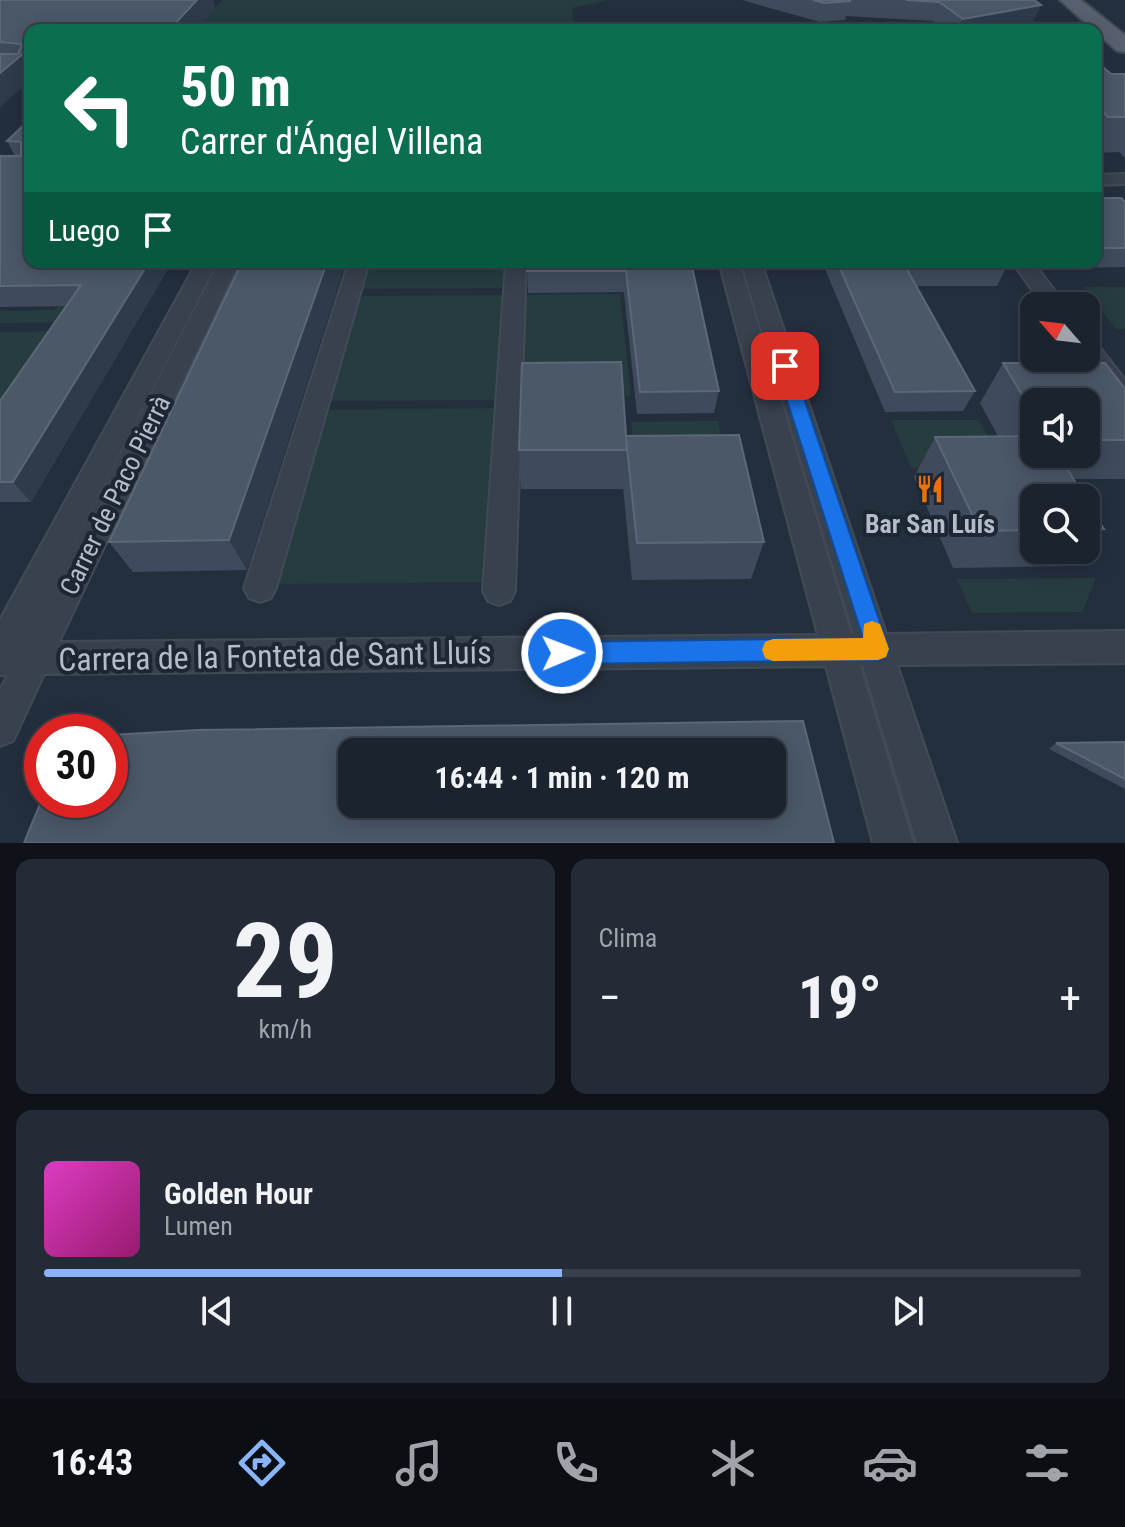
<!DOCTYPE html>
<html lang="es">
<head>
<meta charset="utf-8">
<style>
	body { margin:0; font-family:"Roboto Condensed",sans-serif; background:#242b36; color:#f1f3f6; height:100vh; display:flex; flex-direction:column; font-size:30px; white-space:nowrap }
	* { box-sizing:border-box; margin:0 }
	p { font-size:26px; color:#a0a4aa }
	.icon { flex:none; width:44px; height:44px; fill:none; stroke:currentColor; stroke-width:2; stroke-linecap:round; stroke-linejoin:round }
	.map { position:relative; height:843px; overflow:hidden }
	.details { display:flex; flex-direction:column; gap:16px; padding:16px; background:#0f1319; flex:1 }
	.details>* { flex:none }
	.top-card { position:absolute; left:24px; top:24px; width:1078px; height:244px; border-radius:16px; box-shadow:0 4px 20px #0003,0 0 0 2px #39404a; background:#0b6e4f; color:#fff; overflow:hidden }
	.needle { width:52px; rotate:298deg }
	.fabs { position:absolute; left:1020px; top:292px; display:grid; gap:16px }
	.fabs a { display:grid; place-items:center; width:80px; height:80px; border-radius:16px; background:#1b232e; box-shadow:0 4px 20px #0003,0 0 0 2px #39404a; font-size:40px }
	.speed { position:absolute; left:24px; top:714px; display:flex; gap:16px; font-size:40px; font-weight:700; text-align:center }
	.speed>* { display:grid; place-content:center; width:104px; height:104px; border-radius:50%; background:#1b232e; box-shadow:0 4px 20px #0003,0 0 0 2px #39404a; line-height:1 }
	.speed .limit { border:12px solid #d22; background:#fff; color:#111 }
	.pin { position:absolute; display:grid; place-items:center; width:68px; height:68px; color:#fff; margin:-34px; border-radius:16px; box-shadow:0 4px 12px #0006 }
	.me { position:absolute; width:88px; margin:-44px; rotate:89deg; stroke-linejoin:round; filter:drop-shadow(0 0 6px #0008) }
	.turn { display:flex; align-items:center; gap:28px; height:168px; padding:0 24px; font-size:36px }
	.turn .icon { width:104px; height:104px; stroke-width:2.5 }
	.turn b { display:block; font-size:56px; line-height:68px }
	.then { display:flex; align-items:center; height:76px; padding:0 24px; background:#0003; gap:16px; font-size:30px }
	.big { font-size:60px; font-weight:700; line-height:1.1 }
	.details .tile { flex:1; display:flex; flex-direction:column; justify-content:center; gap:12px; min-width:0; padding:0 28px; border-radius:16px; background:#242b36 }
	.details .dial { align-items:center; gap:0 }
	.dial b { font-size:104px; line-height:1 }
	.song { display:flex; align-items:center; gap:24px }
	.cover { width:96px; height:96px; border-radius:12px; background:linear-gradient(135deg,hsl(310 70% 55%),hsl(320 70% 35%)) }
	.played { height:8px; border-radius:4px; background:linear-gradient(90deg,#8ab4f8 50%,#39404a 50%) }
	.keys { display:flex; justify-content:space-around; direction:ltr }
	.heat { display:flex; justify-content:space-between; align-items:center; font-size:44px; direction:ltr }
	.details .tiles { flex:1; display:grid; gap:16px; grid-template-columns:1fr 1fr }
	.tile:last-child { grid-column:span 2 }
	.trip { position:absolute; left:338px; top:738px; width:448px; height:80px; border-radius:16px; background:#1b232e; box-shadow:0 4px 20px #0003,0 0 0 2px #39404a; font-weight:700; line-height:80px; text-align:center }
	.menu { display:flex; height:128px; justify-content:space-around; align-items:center; background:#0b0e12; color:#a0a4aa }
	.menu .icon { width:56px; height:56px }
	.menu .active { color:#8ab4f8 }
	.menu b { font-size:36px; color:#f1f3f6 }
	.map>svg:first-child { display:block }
	.green { fill:#263c3f }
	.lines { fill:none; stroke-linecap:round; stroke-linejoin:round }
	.street-casing { stroke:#414a57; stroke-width:4 }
	.primary-casing { stroke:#414a57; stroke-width:4 }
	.street { fill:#38414e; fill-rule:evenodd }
	.primary { fill:#56606e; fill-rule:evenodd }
	.wall { fill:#3f4b5c; fill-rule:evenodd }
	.shaded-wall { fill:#2f3b4b }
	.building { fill:#4b5868; stroke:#5c6777; stroke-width:2; fill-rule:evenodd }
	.route { fill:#1a73e8; stroke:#114b97; stroke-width:2 }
	.slow { fill:#f59e0b }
	.labels { text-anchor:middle; stroke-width:8; stroke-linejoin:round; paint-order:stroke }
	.street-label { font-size:26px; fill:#b4bcc9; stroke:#1d2633 }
	.poi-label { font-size:26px; font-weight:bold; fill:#b4bcc9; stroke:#1d2633 }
	.near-street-label { font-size:32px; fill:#b4bcc9; stroke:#1d2633 }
</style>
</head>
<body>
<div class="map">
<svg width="1125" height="843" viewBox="0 0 1125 843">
	<rect width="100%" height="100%" fill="#242f3e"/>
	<!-- green -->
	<path class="green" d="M222,0H609L572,8L574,30H196Z
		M88,262L73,322L0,323V311L54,310Z
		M363,262H512L510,288L355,289Z
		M1082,287H1125V329H1116Z
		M620,294L631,396L517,398L521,295Z
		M511,295L504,400L323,401L354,296Z
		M66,331L0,429V332Z
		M504,408L494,582L271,584L320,410Z
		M891,420H979L1005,467L911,468Z
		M718,421L729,470L636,471L631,422Z
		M1096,578L1082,612L972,613L957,579Z"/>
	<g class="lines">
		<defs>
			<path id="street" d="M1125,174V184L1096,185V175Z
				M197,262H217L23,643L219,262H239L59,642L818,635L719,262H739L851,634H854L741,262H761L886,634L1125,631V663L897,665L957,843H917L863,665L860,666L913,843H873L826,666L44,674L13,741L0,746V690L8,675H0V620Z
				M349,262H369L276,588L271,598L260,602L249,598L244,588Z
				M506,262H526L515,591L510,601L499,605L488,601L483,591Z
				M1012,262H1033L1066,306H1044Z
				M1086,338L1094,340L1125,380V407L1116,404L1082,358H1086Z"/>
			<path id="primary" d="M1060,0H1081L1125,35V52L1117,51Z"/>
		</defs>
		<!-- street casing -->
		<use href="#street" class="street-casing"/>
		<!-- primary casing -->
		<use href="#primary" class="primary-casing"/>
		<!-- street -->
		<use href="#street" class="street"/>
		<!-- primary -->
		<use href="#primary" class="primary"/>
	</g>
	<!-- wall -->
	<path class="wall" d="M0,0H213L215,8L196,30H30L0,107Z
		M742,0H1034L1032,24L1003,30H944L933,21L846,16L845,20L820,22Z
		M1096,61L1111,74H1125V158L1119,152L1096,153Z
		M30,119L172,262L31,502H0V401L66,306L0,307V156H15L7,141Z
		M1096,198L1125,202V267L1068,268L1063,262H1096Z
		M242,262L247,570L133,572L109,542Z
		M527,262H691L719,391L714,413L637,414L624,292L528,293Z
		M822,262H1005L1007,266L997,286H916L975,391L963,411L885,412Z
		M1003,363L1125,389V479H1073L1034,498V550H1084L1069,566L953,568L914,477L935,437L998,436L980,403ZM1034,402H1086V454H1034Z
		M626,436L764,542L751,579L632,580L623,487V489H521L519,450Z
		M1086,500L1104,529L1086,548Z
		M1125,742V789L1049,749L1056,743Z"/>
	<!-- shaded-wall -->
	<path class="shaded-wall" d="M197,0H213L215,8L196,30H169Z
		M1041,5L1032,24L1003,30H959L963,19Z
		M30,48V81L0,107V73Z
		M149,262H172L31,502L13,482Z
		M327,262H346L247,570L229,540Z"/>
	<!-- building -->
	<path class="building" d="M0,0H197L169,30H30V48L0,73V54H18L22,44L0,42Z
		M813,0H850V1L824,3Z
		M906,0H1034L1041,5L963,19L939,2Z
		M1096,61L1111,74H1125V117H1108L1096,106Z
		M30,119V262H149L13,482H0V401L81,285L0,286V156H21V142L7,141Z
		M1096,198H1121L1125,202V248H1096Z
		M242,262H327L229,540L109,542Z
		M527,262H691L719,391L640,392L626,271H527Z
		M837,262H1005L1007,266H905L975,391L895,392Z
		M621,362L626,436L739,435L764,542L637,543L626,438L627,450H519L522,363Z
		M1003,363H1105L1125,389V440H1086V402H1034V415Z
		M1034,436V454H1058L1085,498H1034V530L980,531L935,437Z
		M1086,500L1104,529H1086Z
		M803,721L834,843H24L42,799L110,800V735L198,730ZM352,752H772V804H352Z
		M1125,742V779L1056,743Z"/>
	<!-- route -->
	<path class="route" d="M785,360L793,366L889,649L886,657L878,660L562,664L553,660L550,653L553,645L562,642L863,638L776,366Z"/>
	<!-- slow -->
	<path class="slow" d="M872,621L880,624L889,649L886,657L878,660L773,661L765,658L762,650L765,642L773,639L863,638L864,624Z"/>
	<!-- icons -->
	<defs>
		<symbol id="restaurant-bare" viewBox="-9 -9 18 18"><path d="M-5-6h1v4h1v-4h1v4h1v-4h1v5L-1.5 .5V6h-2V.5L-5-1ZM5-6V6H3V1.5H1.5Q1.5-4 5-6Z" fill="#e8710a" stroke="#1d2633" stroke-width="2.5" paint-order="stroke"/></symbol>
	</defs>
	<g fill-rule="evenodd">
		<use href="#restaurant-bare" x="910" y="469" width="40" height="40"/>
	</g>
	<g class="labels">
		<!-- street labels -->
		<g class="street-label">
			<text transform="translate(115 495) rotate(-64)" y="9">Carrer de Paco Pierrà</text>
		</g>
		<!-- poi labels -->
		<g class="poi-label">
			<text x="930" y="533">Bar San Luís</text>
		</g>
		<!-- near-street labels -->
		<g class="near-street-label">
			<text transform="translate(275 656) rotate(-1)" y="11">Carrera de la Fonteta de Sant Lluís</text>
		</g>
	</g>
</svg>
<div class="fabs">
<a><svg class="needle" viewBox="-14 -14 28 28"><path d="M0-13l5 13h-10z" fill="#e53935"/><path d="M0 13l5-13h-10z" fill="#a0a4aa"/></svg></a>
<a><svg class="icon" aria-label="sound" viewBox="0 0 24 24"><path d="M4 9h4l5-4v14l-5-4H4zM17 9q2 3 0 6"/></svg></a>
<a><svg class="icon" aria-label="search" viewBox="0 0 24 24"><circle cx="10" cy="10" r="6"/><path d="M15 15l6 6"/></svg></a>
</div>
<div class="speed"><div class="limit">30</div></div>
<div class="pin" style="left:785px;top:366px;background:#d93025"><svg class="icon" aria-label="arrive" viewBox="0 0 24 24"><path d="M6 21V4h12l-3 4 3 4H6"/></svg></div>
<svg class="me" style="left:562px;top:653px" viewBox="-20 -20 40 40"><circle r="17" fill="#1a73e8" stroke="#fff" stroke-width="3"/><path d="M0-11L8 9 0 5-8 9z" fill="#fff"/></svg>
<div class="trip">16:44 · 1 min · 120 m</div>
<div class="top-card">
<div class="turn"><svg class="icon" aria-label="left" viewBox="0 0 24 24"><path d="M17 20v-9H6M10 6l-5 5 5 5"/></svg><div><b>50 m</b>Carrer d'Ángel Villena</div></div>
<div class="then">Luego<svg class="icon" aria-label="arrive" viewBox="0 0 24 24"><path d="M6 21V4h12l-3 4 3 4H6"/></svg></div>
</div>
</div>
<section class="details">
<div class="tiles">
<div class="tile dial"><b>29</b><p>km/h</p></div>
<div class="tile"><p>Clima</p>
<div class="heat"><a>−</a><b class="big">19°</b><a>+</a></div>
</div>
<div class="tile">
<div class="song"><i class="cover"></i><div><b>Golden Hour</b><p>Lumen</p></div></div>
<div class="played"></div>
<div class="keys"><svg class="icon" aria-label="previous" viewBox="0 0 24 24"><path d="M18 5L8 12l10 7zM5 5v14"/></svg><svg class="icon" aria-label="pause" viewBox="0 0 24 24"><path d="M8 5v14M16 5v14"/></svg><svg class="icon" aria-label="next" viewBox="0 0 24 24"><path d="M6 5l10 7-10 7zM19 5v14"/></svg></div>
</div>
</div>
</section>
<nav class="menu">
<b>16:43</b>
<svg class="icon active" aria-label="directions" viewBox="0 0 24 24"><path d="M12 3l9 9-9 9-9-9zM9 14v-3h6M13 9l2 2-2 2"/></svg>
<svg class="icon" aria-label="music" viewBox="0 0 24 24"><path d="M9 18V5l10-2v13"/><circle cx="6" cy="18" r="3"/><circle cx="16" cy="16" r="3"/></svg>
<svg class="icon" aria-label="phone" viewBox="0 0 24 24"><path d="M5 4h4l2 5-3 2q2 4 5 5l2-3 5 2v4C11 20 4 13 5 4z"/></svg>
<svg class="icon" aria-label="climate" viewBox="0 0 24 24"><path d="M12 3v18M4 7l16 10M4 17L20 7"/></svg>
<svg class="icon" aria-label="car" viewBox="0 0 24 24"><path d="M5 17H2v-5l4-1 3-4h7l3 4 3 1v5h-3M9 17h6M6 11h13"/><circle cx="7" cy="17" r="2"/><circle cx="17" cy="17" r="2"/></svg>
<svg class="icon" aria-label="filters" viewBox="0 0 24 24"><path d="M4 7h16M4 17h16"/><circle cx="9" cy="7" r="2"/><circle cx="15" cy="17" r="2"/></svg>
</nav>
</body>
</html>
